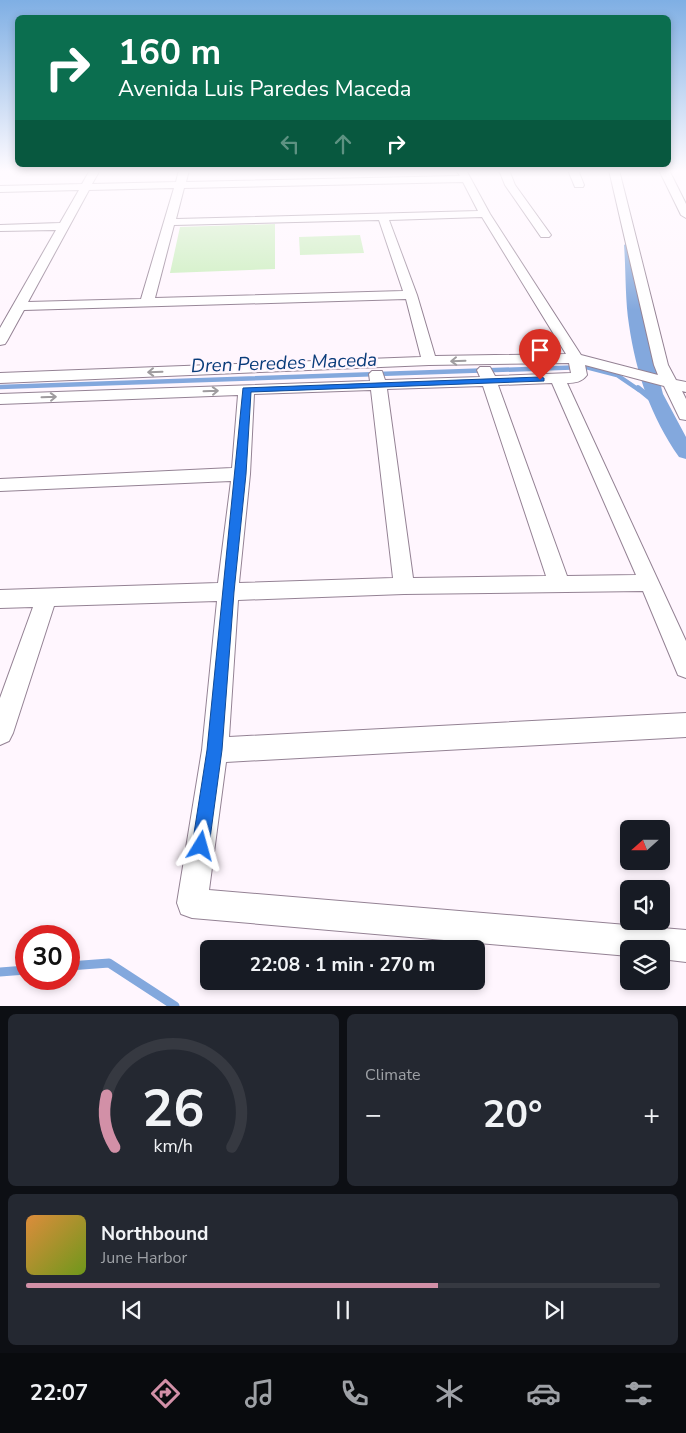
<!DOCTYPE html>
<html lang="en">
<head>
<meta charset="utf-8">
<style>
	body { margin:0; font-family:"Nunito Sans",sans-serif; background:#242831; color:#f1f3f6; height:100vh; display:flex; flex-direction:column; font-size:19px; white-space:nowrap }
	* { box-sizing:border-box; margin:0 }
	p { font-size:16px; color:#9ea1a6 }
	.icon { flex:none; width:28px; height:28px; fill:none; stroke:currentColor; stroke-width:2; stroke-linecap:round; stroke-linejoin:round }
	.map { position:relative; height:1006px; overflow:hidden }
	.sheet { display:flex; flex-direction:column; gap:8px; padding:8px; background:#0d0f14; flex:1 }
	.sheet>* { flex:none }
	.guide { position:absolute; left:15px; top:15px; width:656px; height:152px; border-radius:8px; box-shadow:0 2px 8px #0003; background:#0b6e4f; color:#fff; overflow:hidden }
	.needle { width:32px; rotate:249deg }
	.tools { position:absolute; left:620px; top:820px; display:grid; gap:10px }
	.tools a { display:grid; place-items:center; width:50px; height:50px; border-radius:8px; background:#171b24; box-shadow:0 2px 8px #0003; font-size:25px }
	.speed { position:absolute; left:15px; top:925px; display:flex; gap:10px; font-size:25px; font-weight:700; text-align:center }
	.speed>* { display:grid; place-content:center; width:65px; height:65px; border-radius:50%; background:#171b24; box-shadow:0 2px 8px #0003; line-height:1 }
	.speed .limit { border:8px solid #d22; background:#fff; color:#111 }
	.pin { position:absolute; display:grid; place-items:center; width:42px; height:42px; color:#fff; margin:-51px -21px; border-radius:50% 50% 50% 0; rotate:-45deg; box-shadow:0 0 5px #0007 }
	.pin .icon { rotate:45deg }
	.me { position:absolute; width:55px; margin:-28px; rotate:8deg; stroke-linejoin:round; filter:drop-shadow(0 0 4px #0008) }
	.turn { display:flex; align-items:center; gap:18px; height:105px; padding:0 20px; font-size:22px }
	.turn .icon { width:65px; height:65px; stroke-width:2.5 }
	.turn b { display:block; font-size:35px; line-height:42px }
	.lanes { display:flex; align-items:center; height:48px; padding:0 20px; background:#0003; justify-content:center; gap:25px; direction:ltr }
	.lanes .off { opacity:.35 }
	.big { font-size:38px; font-weight:700; line-height:1.1 }
	.sheet .tile { flex:1; display:flex; flex-direction:column; justify-content:center; gap:8px; min-width:0; padding:0 18px; border-radius:8px; background:#242831 }
	.sheet .dial { align-items:center; gap:0 }
	.dial svg { height:130px; overflow:visible; fill:none; stroke:#363941; stroke-width:7; stroke-linecap:round; text-anchor:middle }
	.dial text { fill:#f1f3f6; stroke:none }
	.song { display:flex; align-items:center; gap:15px }
	.cover { width:60px; height:60px; border-radius:8px; background:linear-gradient(135deg,hsl(30 70% 55%),hsl(80 70% 35%)) }
	.played { height:5px; border-radius:2px; background:linear-gradient(90deg,#d290a7 65%,#363941 65%) }
	.keys { display:flex; justify-content:space-around; direction:ltr }
	.heat { display:flex; justify-content:space-between; align-items:center; font-size:28px; direction:ltr }
	.sheet .tiles { flex:1; display:grid; gap:8px; grid-template-columns:1fr 1fr }
	.tile:last-child { grid-column:span 2 }
	.trip { position:absolute; left:200px; top:940px; width:285px; height:50px; border-radius:8px; background:#171b24; box-shadow:0 2px 8px #0003; font-weight:700; line-height:50px; text-align:center }
	.menu { display:flex; height:80px; justify-content:space-around; align-items:center; background:#090b0e; color:#9ea1a6 }
	.menu .icon { width:35px; height:35px }
	.menu .on { color:#d290a7 }
	.menu b { font-size:22px; color:#f1f3f6 }
	.map>svg:first-child { display:block }
	.green { fill:#c9eebb }
	.lines { fill:none; stroke-linecap:round; stroke-linejoin:round }
	.stream-far2 { stroke:#83a8dd; stroke-width:4.5 }
	.stream-far1 { stroke:#83a8dd; stroke-width:5.5 }
	.stream { stroke:#83a8dd; stroke-width:9 }
	.canal { fill:#83a8dd; fill-rule:evenodd }
	.street-casing { stroke:#948294; stroke-width:2 }
	.street { fill:#fff; fill-rule:evenodd }
	.oneway { stroke:#9f9c9f }
	.route { fill:#1a73e8; stroke:#114b97 }
	.labels { text-anchor:middle; stroke-width:4.5; stroke-linejoin:round; paint-order:stroke }
	.water-label { font-size:19px; font-style:italic; fill:#0a3c7a; stroke:#fff6fe }
</style>
</head>
<body>
<div class="map">
<svg width="686" height="1006" viewBox="0 0 686 1006">
	<rect width="100%" height="100%" fill="#fff6fe"/>
	<!-- green -->
	<path class="green" d="M275,224V269L170,273L180,227Z
		M360,235L364,253L300,255L299,237Z"/>
	<g class="lines">
		<!-- stream-far2 -->
		<path class="stream-far2" d="M0,387L586,367L617,375L639,390"/>
		<!-- stream-far1 -->
		<path class="stream-far1" d="M638,388L660,406"/>
		<!-- stream -->
		<path class="stream" d="M69,966L109,963L175,1006
			M0,972L26,970"/>
		<!-- canal -->
		<path class="canal" d="M631,241L638,245L645,325L663,394L686,437V459L679,457C651,417 636,373 629,325C625,299 626,271 624,245Z"/>
		<defs>
			<path id="street" d="M90,170H100L92,184L176,182L179,170H189L186,182L460,176L456,170H466L490,214L581,355L658,375L654,365L609,170H619L668,365L676,380L686,382V392L682,391L686,399V420L680,419L678,415L664,386L585,365L587,375C582,382 575,383 567,383L686,641V678L678,675L643,591L404,594L238,600L229,737L686,713V737L226,762L209,890L686,930V962L661,959V949H629V956L192,918L181,914L177,903L202,750L217,601L54,606L13,733L9,741L0,745V698L33,607L0,608V590L218,583L231,481L0,491V479L232,468L238,395L0,404V394L370,381L369,374L372,371H382L385,380L480,377L477,370L480,367H490L495,376L571,373L569,363L429,365L0,383V373L421,357L406,299L24,310L7,341L5,344L0,345V328L56,230L0,231V225L60,223L79,190L0,192V186L82,184ZM463,182L478,211L176,219L184,188ZM174,188L141,299L28,302L89,190ZM482,217L566,354L435,356L417,295L389,220ZM379,220L403,291L155,298L174,225ZM552,383L636,575L567,576L498,385ZM483,386L546,576L413,578L387,389ZM371,390L393,578L239,583L250,474L254,394Z
				M499,170H509L515,185L551,235L549,237H541L505,185Z
				M568,170H578L584,185L583,187H575Z
				M659,170H669L686,204V218L681,215Z"/>
		</defs>
		<!-- street casing -->
		<use href="#street" class="street-casing"/>
		<!-- street -->
		<use href="#street" class="street"/>
	</g>
	<!-- one-way arrows -->
	<defs><path id="oneway-shaft" d="M-6 0H5M1.5-3L5.5 0L1.5 3" fill="none" stroke-width="1.6" stroke-linecap="round" stroke-linejoin="round" transform="scale(1.25)"/></defs>
	<g class="oneway">
		<use href="#oneway-shaft" transform="translate(458 361) rotate(178)"/>
		<use href="#oneway-shaft" transform="translate(155 372) rotate(178)"/>
		<use href="#oneway-shaft" transform="translate(211 391) rotate(-2)"/>
		<use href="#oneway-shaft" transform="translate(49 397) rotate(-2)"/>
	</g>
	<!-- sky -->
	<linearGradient id="sky" x2="0" y2="1"><stop stop-color="#7fafe4"/><stop offset="0.55" stop-color="#fffbff"/><stop offset="1" stop-color="#fffbff" stop-opacity="0"/></linearGradient>
	<rect width="686" height="311" fill="url(#sky)"/>
	<!-- route -->
	<path class="route" d="M540,377L544,378V381L251,392L246,474L234,592L222,750L209,846L207,852L201,854L195,852L192,846L207,750L243,388Z"/>
	<g class="labels">
		<!-- water labels -->
		<g class="water-label">
			<text transform="translate(284 362) rotate(-2)" y="7">Dren Peredes Maceda</text>
		</g>
	</g>
</svg>
<div class="tools">
<a><svg class="needle" viewBox="-14 -14 28 28"><path d="M0-13l5 13h-10z" fill="#e53935"/><path d="M0 13l5-13h-10z" fill="#9ea1a6"/></svg></a>
<a><svg class="icon" aria-label="sound" viewBox="0 0 24 24"><path d="M4 9h4l5-4v14l-5-4H4zM17 9q2 3 0 6"/></svg></a>
<a><svg class="icon" aria-label="layers" viewBox="0 0 24 24"><path d="M12 4l9 5-9 5-9-5zM3 14l9 5 9-5"/></svg></a>
</div>
<div class="speed"><div class="limit">30</div></div>
<div class="pin" style="left:540px;top:380px;background:#d93025"><svg class="icon" aria-label="arrive" viewBox="0 0 24 24"><path d="M6 21V4h12l-3 4 3 4H6"/></svg></div>
<svg class="me" style="left:201px;top:846px" viewBox="-20 -20 40 40"><path d="M0-17L14 15 0 8-14 15z" fill="#1a73e8" stroke="#fff" stroke-width="4"/></svg>
<div class="trip">22:08 · 1 min · 270 m</div>
<div class="guide">
<div class="turn"><svg class="icon" aria-label="right" viewBox="0 0 24 24"><path d="M7 20v-9h11M14 6l5 5-5 5"/></svg><div><b>160 m</b>Avenida Luis Paredes Maceda</div></div>
<div class="lanes"><svg class="icon off" aria-label="left" viewBox="0 0 24 24"><path d="M17 20v-9H6M10 6l-5 5 5 5"/></svg><svg class="icon off" aria-label="ahead" viewBox="0 0 24 24"><path d="M12 20V5M6 11l6-6 6 6"/></svg><svg class="icon" aria-label="right" viewBox="0 0 24 24"><path d="M7 20v-9h11M14 6l5 5-5 5"/></svg></div>
</div>
</div>
<section class="sheet">
<div class="tiles">
<div class="tile dial"><svg viewBox="0 0 100 80">
<path d="M14 69A42 42 0 1 1 86 69"/>
<path d="M14 69A42 42 0 0 1 9 37" stroke="#d290a7"/>
<text x="50" y="56" font-size="32" font-weight="700">26</text>
<text x="50" y="72" font-size="11">km/h</text>
</svg></div>
<div class="tile"><p>Climate</p>
<div class="heat"><a>−</a><b class="big">20°</b><a>+</a></div>
</div>
<div class="tile">
<div class="song"><i class="cover"></i><div><b>Northbound</b><p>June Harbor</p></div></div>
<div class="played"></div>
<div class="keys"><svg class="icon" aria-label="previous" viewBox="0 0 24 24"><path d="M18 5L8 12l10 7zM5 5v14"/></svg><svg class="icon" aria-label="pause" viewBox="0 0 24 24"><path d="M8 5v14M16 5v14"/></svg><svg class="icon" aria-label="next" viewBox="0 0 24 24"><path d="M6 5l10 7-10 7zM19 5v14"/></svg></div>
</div>
</div>
</section>
<nav class="menu">
<b>22:07</b>
<svg class="icon on" aria-label="directions" viewBox="0 0 24 24"><path d="M12 3l9 9-9 9-9-9zM9 14v-3h6M13 9l2 2-2 2"/></svg>
<svg class="icon" aria-label="music" viewBox="0 0 24 24"><path d="M9 18V5l10-2v13"/><circle cx="6" cy="18" r="3"/><circle cx="16" cy="16" r="3"/></svg>
<svg class="icon" aria-label="phone" viewBox="0 0 24 24"><path d="M5 4h4l2 5-3 2q2 4 5 5l2-3 5 2v4C11 20 4 13 5 4z"/></svg>
<svg class="icon" aria-label="climate" viewBox="0 0 24 24"><path d="M12 3v18M4 7l16 10M4 17L20 7"/></svg>
<svg class="icon" aria-label="car" viewBox="0 0 24 24"><path d="M5 17H2v-5l4-1 3-4h7l3 4 3 1v5h-3M9 17h6M6 11h13"/><circle cx="7" cy="17" r="2"/><circle cx="17" cy="17" r="2"/></svg>
<svg class="icon" aria-label="filters" viewBox="0 0 24 24"><path d="M4 7h16M4 17h16"/><circle cx="9" cy="7" r="2"/><circle cx="15" cy="17" r="2"/></svg>
</nav>
</body>
</html>
